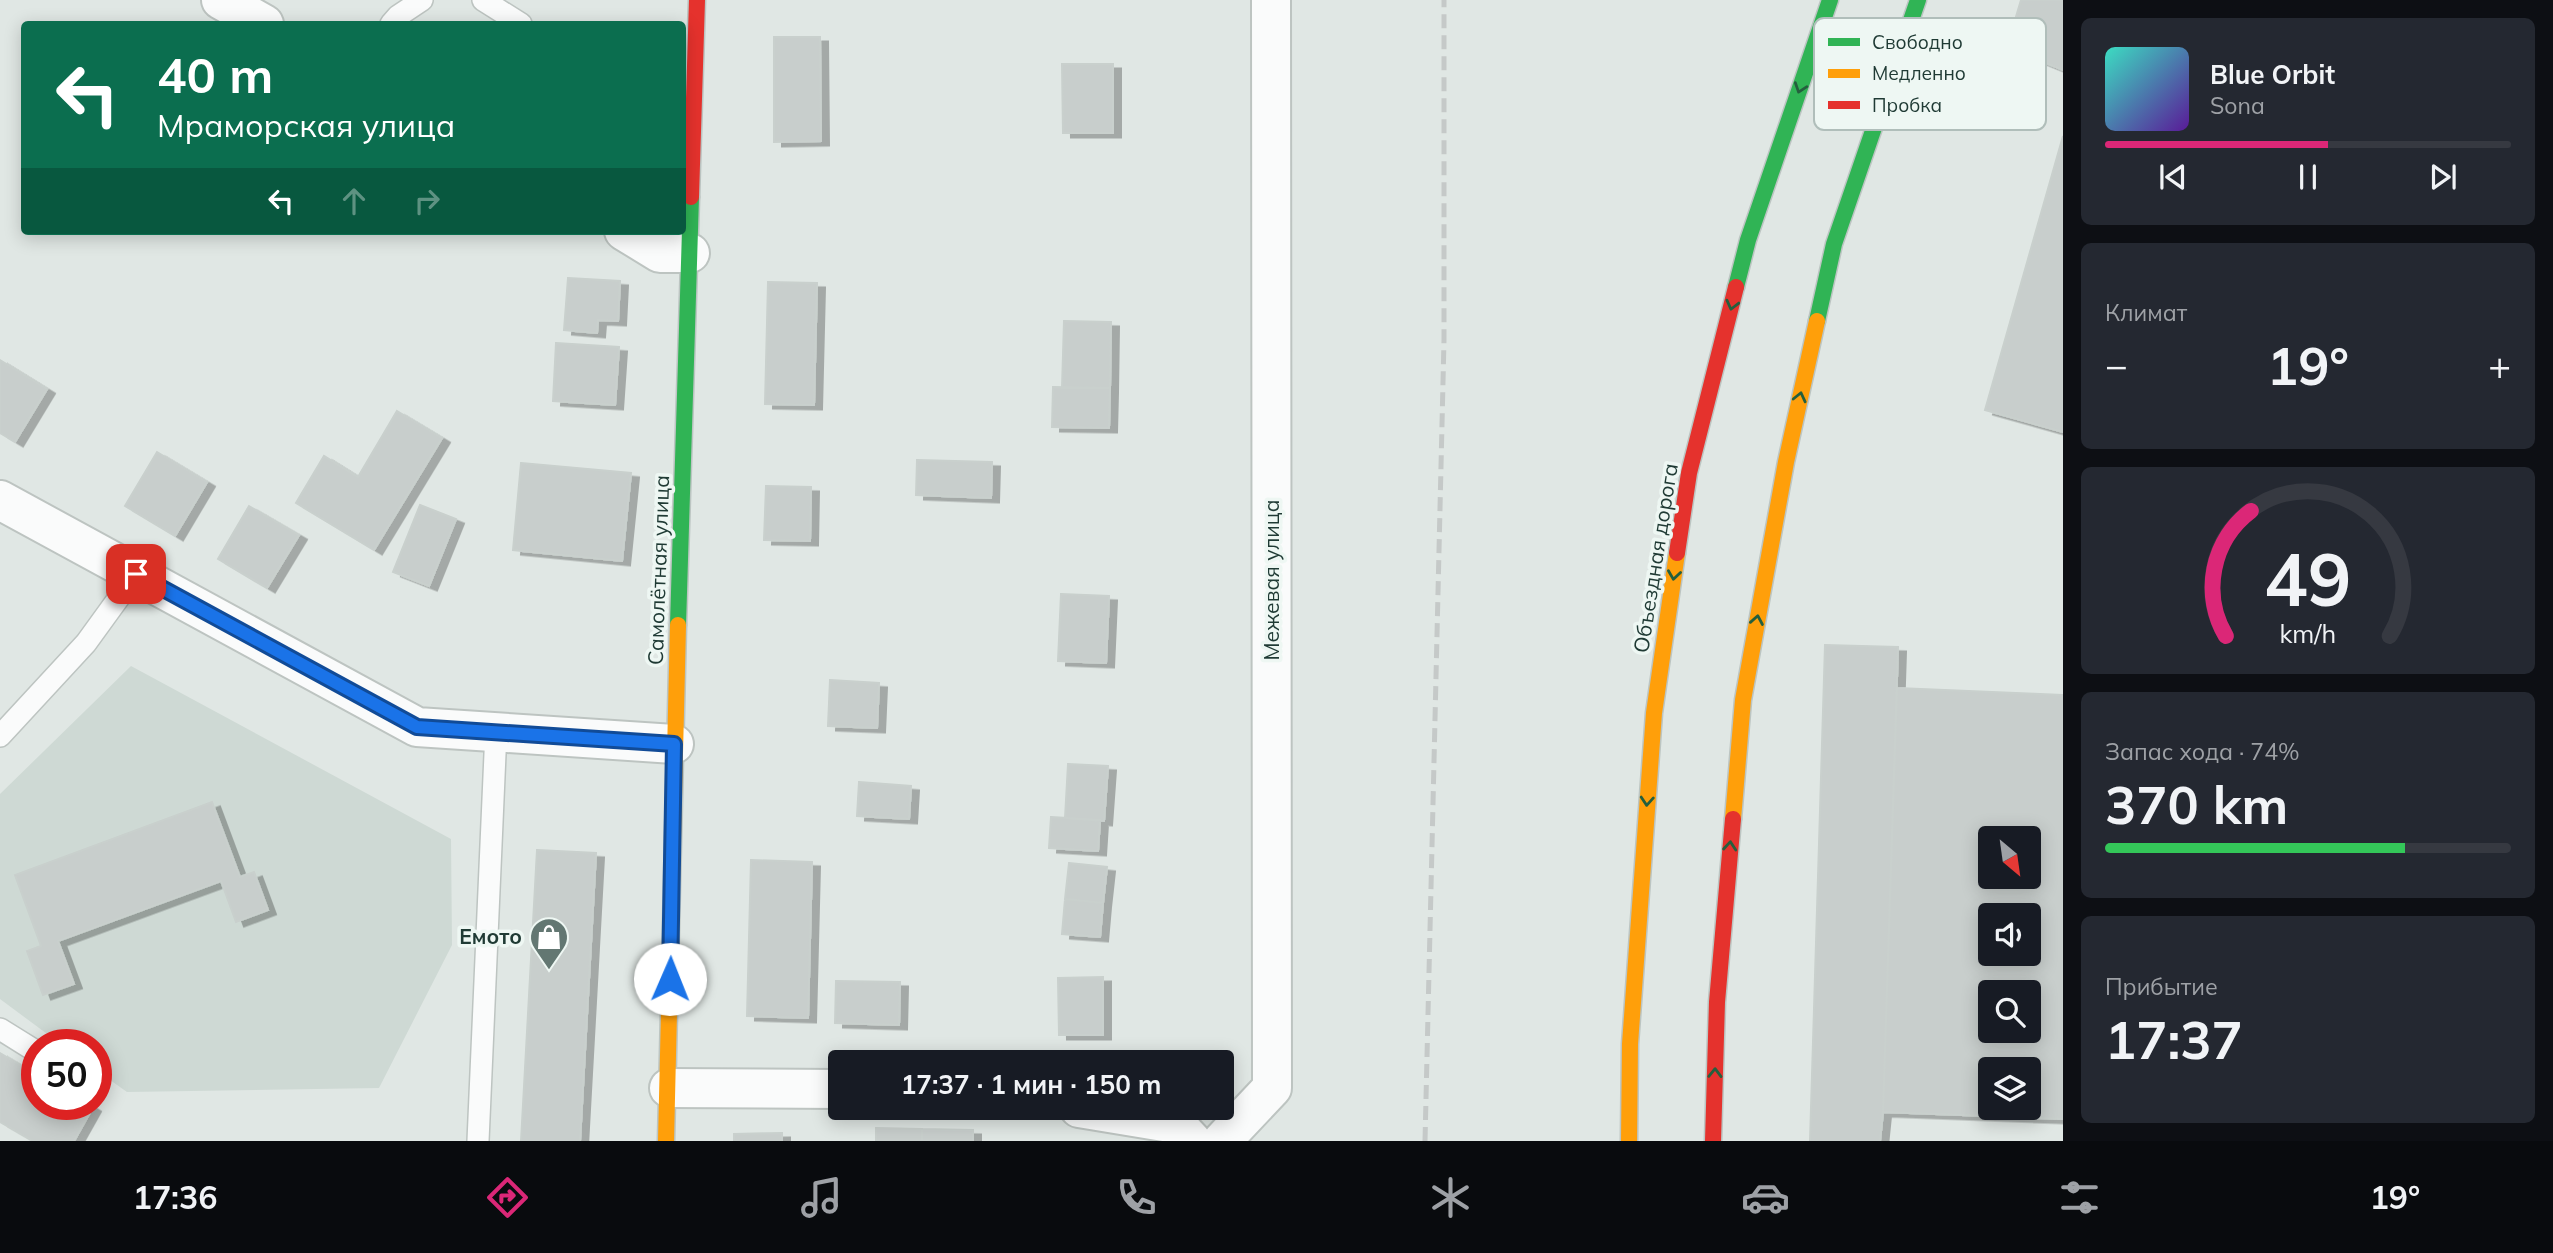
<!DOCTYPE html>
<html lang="ru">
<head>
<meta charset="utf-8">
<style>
	body { margin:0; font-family:Mulish,sans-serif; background:#242831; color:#f1f3f6; height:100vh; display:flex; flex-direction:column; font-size:26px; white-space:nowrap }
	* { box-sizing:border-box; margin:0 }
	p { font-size:23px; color:#9ea1a6 }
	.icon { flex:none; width:38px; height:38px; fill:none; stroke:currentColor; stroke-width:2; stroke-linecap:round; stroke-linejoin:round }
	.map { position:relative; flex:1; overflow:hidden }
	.panel { display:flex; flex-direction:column; gap:18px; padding:18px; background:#0d0f14; width:490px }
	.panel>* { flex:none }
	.banner { position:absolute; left:21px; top:21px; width:665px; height:214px; border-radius:7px; box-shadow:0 4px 18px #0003; background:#0b6e4f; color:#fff; overflow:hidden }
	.needle { width:46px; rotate:151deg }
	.tools { position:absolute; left:1978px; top:826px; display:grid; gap:14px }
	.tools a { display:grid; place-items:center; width:63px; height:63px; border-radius:7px; background:#171b24; box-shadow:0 4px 18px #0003; font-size:35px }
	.speed { position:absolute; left:21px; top:1029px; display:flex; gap:14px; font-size:35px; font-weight:700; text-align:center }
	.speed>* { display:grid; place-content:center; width:91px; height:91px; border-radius:50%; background:#171b24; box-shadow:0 4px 18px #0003; line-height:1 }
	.speed .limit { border:10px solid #d22; background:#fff; color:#111 }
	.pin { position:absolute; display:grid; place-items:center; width:60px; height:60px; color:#fff; margin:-30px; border-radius:14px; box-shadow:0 4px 10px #0006 }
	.me { position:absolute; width:77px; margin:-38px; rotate:1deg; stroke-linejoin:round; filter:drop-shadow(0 0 5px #0008) }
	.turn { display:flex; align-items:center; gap:24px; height:147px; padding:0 21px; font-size:32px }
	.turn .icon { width:91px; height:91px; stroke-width:2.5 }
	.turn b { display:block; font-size:49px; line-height:60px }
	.lanes { display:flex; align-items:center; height:66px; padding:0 21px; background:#0003; justify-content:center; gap:35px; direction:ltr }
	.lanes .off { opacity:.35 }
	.big { font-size:52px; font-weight:700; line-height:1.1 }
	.panel .tile { flex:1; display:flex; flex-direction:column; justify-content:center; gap:10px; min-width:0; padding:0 24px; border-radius:10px; background:#242831 }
	.panel .dial { align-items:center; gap:0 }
	.dial svg { height:182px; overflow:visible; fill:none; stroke:#363941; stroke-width:7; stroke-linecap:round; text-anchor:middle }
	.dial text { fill:#f1f3f6; stroke:none }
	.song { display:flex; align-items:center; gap:21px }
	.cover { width:84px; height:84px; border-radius:10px; background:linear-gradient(135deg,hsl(170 70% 55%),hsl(270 70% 35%)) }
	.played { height:7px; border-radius:4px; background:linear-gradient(90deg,#db2777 55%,#363941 55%) }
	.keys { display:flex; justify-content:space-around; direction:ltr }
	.heat { display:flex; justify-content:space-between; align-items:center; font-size:38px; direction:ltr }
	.charge { height:10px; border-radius:5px; background:linear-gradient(90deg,#34c759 74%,#363941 0) }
	.trip { position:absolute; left:828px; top:1050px; width:406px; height:70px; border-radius:7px; background:#171b24; box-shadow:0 4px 18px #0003; font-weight:700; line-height:70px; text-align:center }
	.menu { display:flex; height:112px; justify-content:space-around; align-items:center; background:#090b0e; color:#9ea1a6 }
	.menu .icon { width:49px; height:49px }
	.menu .selected { color:#db2777 }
	.menu b { font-size:32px; color:#f1f3f6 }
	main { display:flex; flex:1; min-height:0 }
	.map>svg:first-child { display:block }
	.built { fill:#ced9d4 }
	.building { fill:#c8cecc; stroke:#c9d0cd; stroke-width:2; fill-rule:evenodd; filter:url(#shadow) }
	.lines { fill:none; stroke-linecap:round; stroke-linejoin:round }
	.lane-casing { stroke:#bdc4c1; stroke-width:24 }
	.street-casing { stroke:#bdc4c1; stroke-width:42 }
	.fast-casing { stroke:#bcc5c2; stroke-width:19 }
	.slow-casing { stroke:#bcc5c2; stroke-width:19 }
	.jam-casing { stroke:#bcc5c2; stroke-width:19 }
	.lane { stroke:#fafbfb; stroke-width:21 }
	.street { stroke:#fafbfb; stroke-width:38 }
	.fast { stroke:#30b455; stroke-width:16 }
	.slow { stroke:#ff9f0a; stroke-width:16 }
	.jam { stroke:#e5322d; stroke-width:16 }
	.rail { stroke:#c5c9c8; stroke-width:5; stroke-dasharray:14 7; stroke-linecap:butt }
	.oneway { stroke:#245f3e }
	.route-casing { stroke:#114b97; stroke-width:18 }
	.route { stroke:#1a73e8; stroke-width:12 }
	.labels { text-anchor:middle; stroke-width:7; stroke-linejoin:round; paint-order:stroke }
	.street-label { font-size:21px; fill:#1f3a34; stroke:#eef7f3 }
	.poi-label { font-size:21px; font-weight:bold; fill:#1f3a34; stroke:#eef7f3; text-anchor:end }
	.key { fill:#eef7f3; stroke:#b0beba; stroke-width:2 }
	.key-label { font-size:19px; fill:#1f3a34 }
</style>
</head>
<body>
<main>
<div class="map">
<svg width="2063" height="1141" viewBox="0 0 2063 1141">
	<defs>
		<filter id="shadow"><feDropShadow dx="8" dy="4.5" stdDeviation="0" flood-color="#0004"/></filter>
	</defs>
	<rect width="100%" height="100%" fill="#e0e7e4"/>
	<!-- built -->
	<path class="built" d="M131,666L451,839L452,945L379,1088L127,1092L96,1070V1045H62L0,999V794Z"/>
	<!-- building -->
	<path class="building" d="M2021,0H2063V70L2007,47Z
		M774,37H820L821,141L774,142Z
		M1062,64H1113V133H1063Z
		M2063,136V432L1985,410Z
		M568,278L620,281L618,321L598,320L597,333L564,330Z
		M768,282L817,283L814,405L765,404Z
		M1064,321L1111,322L1110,388H1062Z
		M556,343L619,347L615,405L553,401Z
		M0,360L47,389L15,442L0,433Z
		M1053,387L1110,388L1109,428L1052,427Z
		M397,411L442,438L374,550L296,503L324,456L358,477Z
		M157,452L207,482L175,536L125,506Z
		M917,460L992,462L991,498L916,495Z
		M521,463L631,473L622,561L513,550Z
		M766,486L811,487L810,541L764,540Z
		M420,505L456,519L429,586L393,572Z
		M249,506L299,535L267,588L218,559Z
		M1061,594L1109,596L1106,663L1058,661Z
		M1825,645L1898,647L1883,1112L1880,1141H1810Z
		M830,680L879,683L877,728L828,726Z
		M1897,688L2063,695V1119L1883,1112ZM1990,838H2028V877H1990ZM1990,915H2028V954H1990ZM1990,992H2028V1031H1990ZM1990,1069H2028V1108H1990Z
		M1068,764L1108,766L1104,821L1065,818Z
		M859,782L911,786L909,819L857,816Z
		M212,802L240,877L254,872L268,910L236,922L221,881L58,941L74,984L43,995L27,951L41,946L15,875Z
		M1051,817L1100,820L1098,851L1049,848Z
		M537,850L596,853L580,1141H521Z
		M751,860L812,862L808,1018L747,1016Z
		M1069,863L1107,867L1103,903L1065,899Z
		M1065,899L1103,903L1100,937L1062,934Z
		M1103,977V1035H1059L1058,978Z
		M836,981L900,982L899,1025L835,1023Z
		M0,1053L37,1075V1104H88L93,1107L74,1141H33L0,1122Z
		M876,1128L922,1129V1141H876Z
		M922,1129L973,1130V1141H922Z
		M782,1133V1141H734V1134Z"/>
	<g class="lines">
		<defs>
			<path id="lane" d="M483,0L521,24
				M391,24L398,16L422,0
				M0,736L86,643L136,574
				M0,1029L37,1052
				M478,1141L496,731"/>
			<path id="street" d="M221,0L264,24
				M624,231L660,253H690
				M0,500L417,727L674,744
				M669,1088L840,1089
				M1079,1108L1176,1124L1192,1141
				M1222,1141L1272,1088L1271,0"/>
			<path id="fast" d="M1736,287L1748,240L1830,0
				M1817,321L1834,244L1918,0
				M678,625L691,197"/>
			<path id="slow" d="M1733,819L1743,700L1786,462L1817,321
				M666,1141L678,625
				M1629,1141L1630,1044L1654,713L1677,553"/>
			<path id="jam" d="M691,197L697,0
				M1677,553L1689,473L1736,287
				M1713,1141L1717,1002L1733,819"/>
		</defs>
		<!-- lane casing -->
		<use href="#lane" class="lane-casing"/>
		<!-- street casing -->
		<use href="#street" class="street-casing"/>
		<!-- fast casing -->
		<use href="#fast" class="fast-casing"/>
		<!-- slow casing -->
		<use href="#slow" class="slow-casing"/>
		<!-- jam casing -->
		<use href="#jam" class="jam-casing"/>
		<!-- lane -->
		<use href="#lane" class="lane"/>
		<!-- street -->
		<use href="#street" class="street"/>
		<!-- fast -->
		<use href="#fast" class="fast"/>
		<!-- slow -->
		<use href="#slow" class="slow"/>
		<!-- jam -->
		<use href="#jam" class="jam"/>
		<!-- rail -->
		<path class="rail" d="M1425,1141L1444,340V0"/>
	</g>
	<!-- one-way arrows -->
	<defs><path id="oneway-chevron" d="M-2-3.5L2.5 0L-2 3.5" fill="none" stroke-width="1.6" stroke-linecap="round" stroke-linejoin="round" transform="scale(1.75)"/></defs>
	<g class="oneway">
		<use href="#oneway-chevron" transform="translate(1800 88) rotate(109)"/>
		<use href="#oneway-chevron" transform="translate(1732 305) rotate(104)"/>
		<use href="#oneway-chevron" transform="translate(1800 397) rotate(-77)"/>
		<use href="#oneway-chevron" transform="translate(1674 575) rotate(98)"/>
		<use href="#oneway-chevron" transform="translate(1757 620) rotate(-80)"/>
		<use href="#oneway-chevron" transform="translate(1647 801) rotate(94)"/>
		<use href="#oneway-chevron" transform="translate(1730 846) rotate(-85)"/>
		<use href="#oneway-chevron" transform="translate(1715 1073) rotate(-89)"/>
	</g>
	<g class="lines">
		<defs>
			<path id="route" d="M136,574L417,727L674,744L670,979"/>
		</defs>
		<!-- route casing -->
		<use href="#route" class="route-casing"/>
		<!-- route -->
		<use href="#route" class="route"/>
	</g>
	<!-- icons -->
	<defs>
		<symbol id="shop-pin" viewBox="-11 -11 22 30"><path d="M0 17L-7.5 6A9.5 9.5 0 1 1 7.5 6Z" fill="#637772" stroke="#eef7f3"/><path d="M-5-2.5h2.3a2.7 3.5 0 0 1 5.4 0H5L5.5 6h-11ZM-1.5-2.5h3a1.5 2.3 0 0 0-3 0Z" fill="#fff"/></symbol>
	</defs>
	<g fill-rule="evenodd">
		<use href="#shop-pin" x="527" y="915" width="44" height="60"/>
	</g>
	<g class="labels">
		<!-- street labels -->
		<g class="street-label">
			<text transform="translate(1656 558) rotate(-81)" y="7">Объездная дорога</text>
			<text transform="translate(659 570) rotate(-88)" y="7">Самолётная улица</text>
			<text transform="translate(1272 580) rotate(-90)" y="7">Межевая улица</text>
		</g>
		<!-- poi labels -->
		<g class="poi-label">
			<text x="522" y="944">Емото</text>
		</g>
	</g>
	<!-- legend -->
	<rect x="1814" y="18" width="232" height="112" rx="10" class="key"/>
	<rect x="1828" y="38" width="32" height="8" fill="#30b455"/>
	<rect x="1828" y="69" width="32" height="9" fill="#ff9f0a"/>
	<rect x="1828" y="101" width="32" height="8" fill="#e5322d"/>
	<g class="key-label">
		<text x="1872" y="49">Свободно</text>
		<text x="1872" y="80">Медленно</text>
		<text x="1872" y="112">Пробка</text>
	</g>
</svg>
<div class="tools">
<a><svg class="needle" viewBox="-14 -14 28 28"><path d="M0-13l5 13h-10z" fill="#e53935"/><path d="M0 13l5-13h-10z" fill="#9ea1a6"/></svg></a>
<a><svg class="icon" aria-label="sound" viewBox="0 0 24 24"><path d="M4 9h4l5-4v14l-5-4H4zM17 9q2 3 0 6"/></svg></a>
<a><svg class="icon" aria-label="search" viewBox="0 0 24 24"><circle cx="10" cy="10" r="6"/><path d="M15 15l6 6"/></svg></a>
<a><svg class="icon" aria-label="layers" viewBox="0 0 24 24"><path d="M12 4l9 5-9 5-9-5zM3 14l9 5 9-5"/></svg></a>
</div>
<div class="speed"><div class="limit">50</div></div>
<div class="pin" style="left:136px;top:574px;background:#d93025"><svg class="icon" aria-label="arrive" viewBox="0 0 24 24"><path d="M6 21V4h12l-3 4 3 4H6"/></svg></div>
<svg class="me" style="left:670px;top:979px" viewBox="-20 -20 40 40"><circle r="19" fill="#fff"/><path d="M0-13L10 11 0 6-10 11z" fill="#1a73e8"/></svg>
<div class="trip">17:37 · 1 мин · 150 m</div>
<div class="banner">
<div class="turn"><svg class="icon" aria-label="left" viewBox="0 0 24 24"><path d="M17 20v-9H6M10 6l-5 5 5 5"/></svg><div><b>40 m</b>Мраморская улица</div></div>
<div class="lanes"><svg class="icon" aria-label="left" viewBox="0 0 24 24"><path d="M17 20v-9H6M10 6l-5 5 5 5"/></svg><svg class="icon off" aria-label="ahead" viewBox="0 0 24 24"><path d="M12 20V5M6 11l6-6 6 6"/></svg><svg class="icon off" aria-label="right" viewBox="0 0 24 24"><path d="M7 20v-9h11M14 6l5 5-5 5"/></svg></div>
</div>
</div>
<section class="panel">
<div class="tile">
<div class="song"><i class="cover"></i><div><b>Blue Orbit</b><p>Sona</p></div></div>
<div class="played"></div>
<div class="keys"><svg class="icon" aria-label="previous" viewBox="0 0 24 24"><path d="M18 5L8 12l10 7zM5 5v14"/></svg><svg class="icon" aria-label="pause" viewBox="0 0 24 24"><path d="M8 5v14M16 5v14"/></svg><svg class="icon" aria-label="next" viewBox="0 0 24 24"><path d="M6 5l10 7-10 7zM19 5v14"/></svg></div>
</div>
<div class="tile"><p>Климат</p>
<div class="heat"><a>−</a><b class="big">19°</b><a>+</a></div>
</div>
<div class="tile dial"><svg viewBox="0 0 100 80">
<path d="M14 69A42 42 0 1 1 86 69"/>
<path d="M14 69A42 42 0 0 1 25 14" stroke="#db2777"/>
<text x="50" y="56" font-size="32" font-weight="700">49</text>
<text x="50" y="72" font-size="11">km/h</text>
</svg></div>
<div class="tile"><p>Запас хода · 74%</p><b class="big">370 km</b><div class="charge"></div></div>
<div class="tile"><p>Прибытие</p><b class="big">17:37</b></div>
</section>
</main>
<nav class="menu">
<b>17:36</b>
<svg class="icon selected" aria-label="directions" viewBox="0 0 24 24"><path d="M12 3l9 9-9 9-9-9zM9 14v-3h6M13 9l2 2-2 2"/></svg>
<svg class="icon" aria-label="music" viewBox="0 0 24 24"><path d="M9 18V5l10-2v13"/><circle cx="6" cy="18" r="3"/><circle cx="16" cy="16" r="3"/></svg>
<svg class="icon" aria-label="phone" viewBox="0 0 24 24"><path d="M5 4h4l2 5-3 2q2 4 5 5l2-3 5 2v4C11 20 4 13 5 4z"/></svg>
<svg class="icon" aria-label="climate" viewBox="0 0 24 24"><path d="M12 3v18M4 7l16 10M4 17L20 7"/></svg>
<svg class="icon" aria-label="car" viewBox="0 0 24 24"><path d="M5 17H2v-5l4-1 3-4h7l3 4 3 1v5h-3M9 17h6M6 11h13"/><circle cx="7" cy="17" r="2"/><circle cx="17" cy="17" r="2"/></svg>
<svg class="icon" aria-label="filters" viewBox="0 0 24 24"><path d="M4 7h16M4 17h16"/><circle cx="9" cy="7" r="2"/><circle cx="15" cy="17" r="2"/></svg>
<b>19°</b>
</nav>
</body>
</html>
